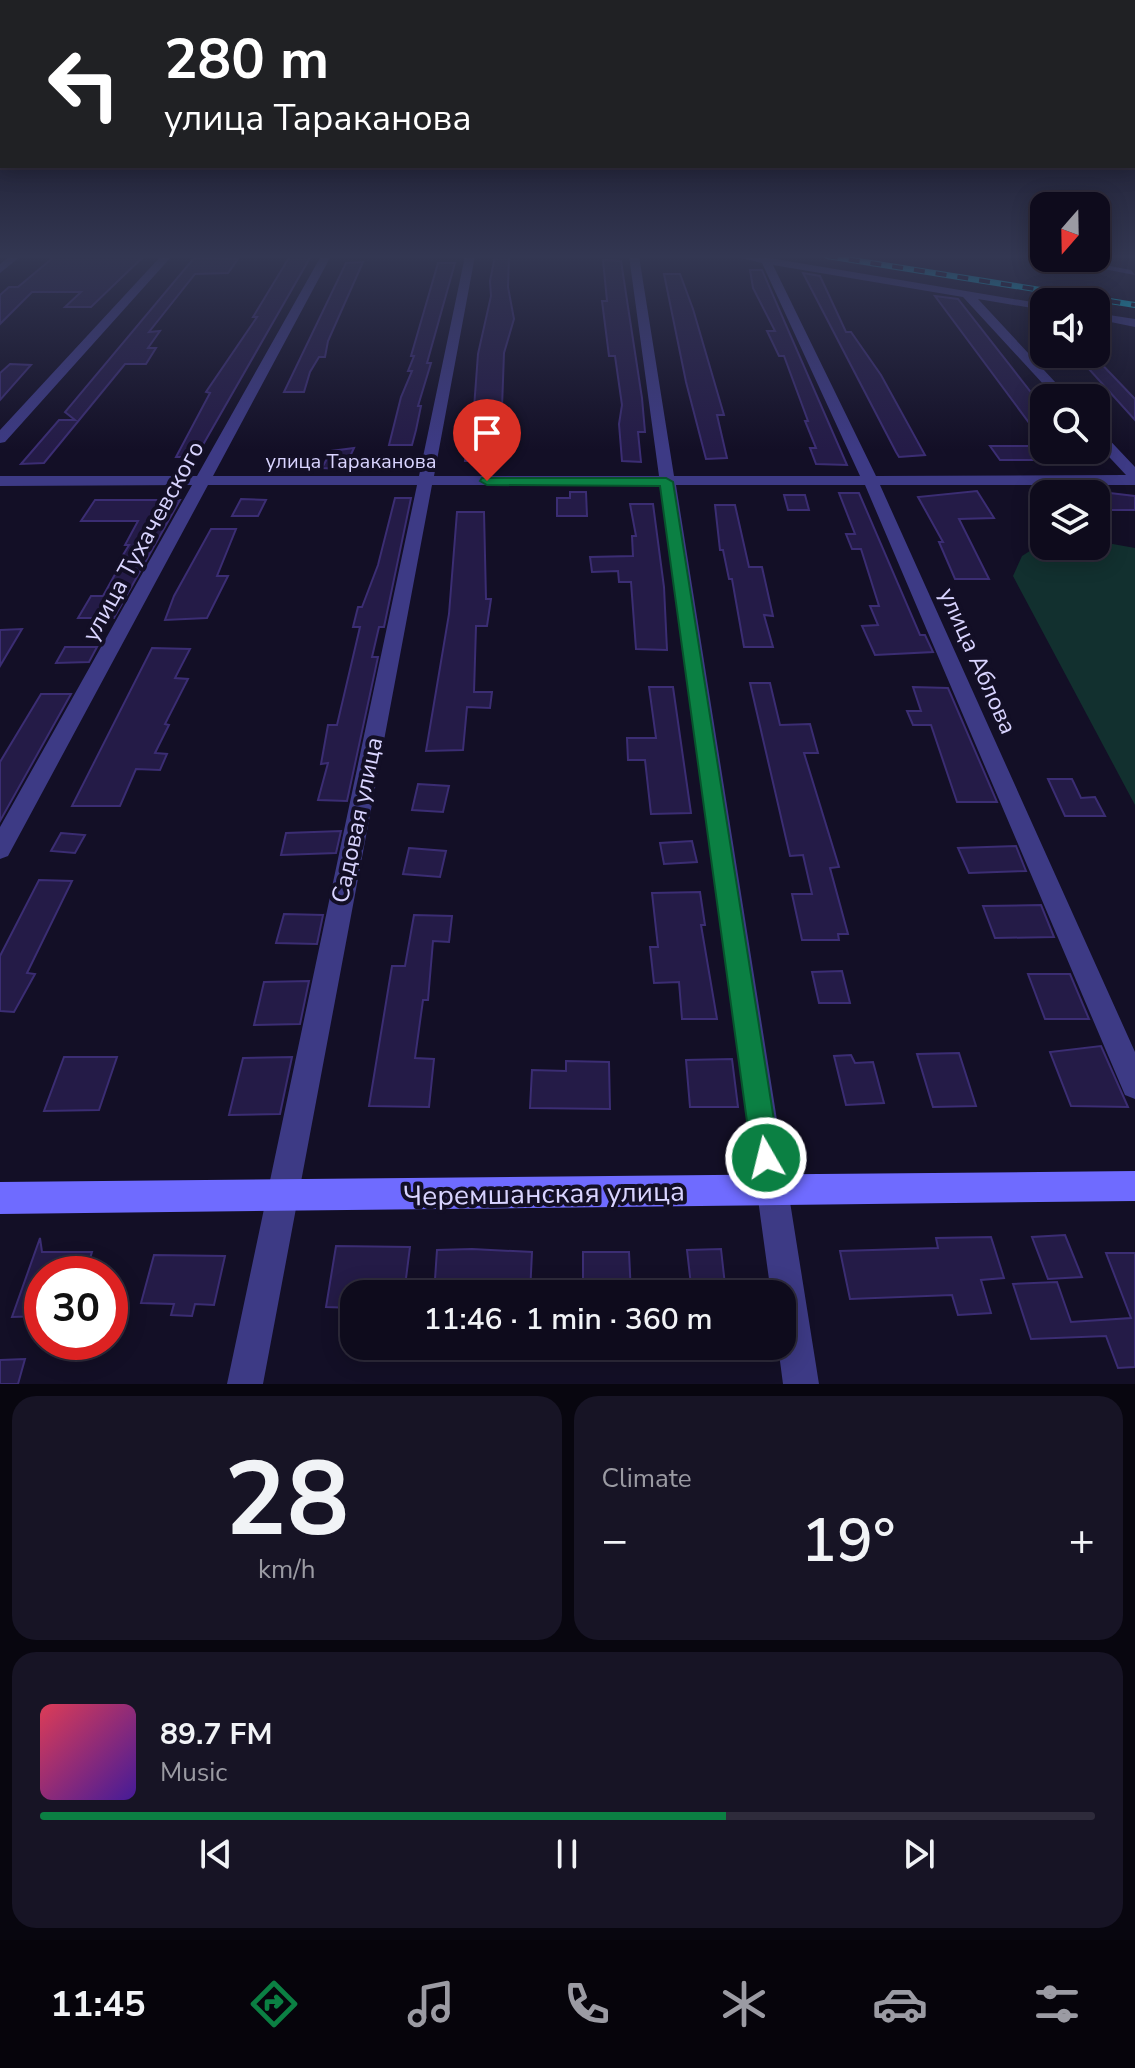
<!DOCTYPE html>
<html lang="en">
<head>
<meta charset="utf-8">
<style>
	body { margin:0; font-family:"Nunito Sans",sans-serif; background:#171425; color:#f1f3f6; height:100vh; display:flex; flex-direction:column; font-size:30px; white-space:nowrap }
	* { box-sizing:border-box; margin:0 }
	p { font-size:26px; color:#9b9ba3 }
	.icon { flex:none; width:44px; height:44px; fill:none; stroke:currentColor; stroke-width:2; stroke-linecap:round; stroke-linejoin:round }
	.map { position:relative; height:1384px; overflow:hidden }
	.side { display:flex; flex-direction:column; gap:12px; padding:12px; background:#08060f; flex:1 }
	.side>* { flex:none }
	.guide { position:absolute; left:0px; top:0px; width:1136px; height:168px; box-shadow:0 4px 20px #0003,0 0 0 2px #2e2b3b; background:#202124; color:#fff; overflow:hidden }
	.needle { width:52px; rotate:200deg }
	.buttons { position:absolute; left:1030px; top:192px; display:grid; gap:16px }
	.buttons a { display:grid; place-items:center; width:80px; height:80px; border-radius:16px; background:#0e0b1c; box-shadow:0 4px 20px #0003,0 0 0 2px #2e2b3b; font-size:40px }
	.speed { position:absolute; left:24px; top:1256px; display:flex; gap:16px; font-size:40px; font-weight:700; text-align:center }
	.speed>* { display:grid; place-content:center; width:104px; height:104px; border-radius:50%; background:#0e0b1c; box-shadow:0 4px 20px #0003,0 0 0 2px #2e2b3b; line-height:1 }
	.speed .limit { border:12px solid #d22; background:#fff; color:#111 }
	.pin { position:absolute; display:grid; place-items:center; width:68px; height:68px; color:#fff; margin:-82px -34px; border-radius:50% 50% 50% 0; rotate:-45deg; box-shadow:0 0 8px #0007 }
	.pin .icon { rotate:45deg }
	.me { position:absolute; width:88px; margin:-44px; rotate:352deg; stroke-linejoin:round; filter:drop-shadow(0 0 6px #0008) }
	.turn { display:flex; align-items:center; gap:28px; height:168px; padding:0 32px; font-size:36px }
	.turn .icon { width:104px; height:104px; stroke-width:2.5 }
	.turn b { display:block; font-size:56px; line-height:68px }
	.big { font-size:60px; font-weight:600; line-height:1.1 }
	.side .tile { flex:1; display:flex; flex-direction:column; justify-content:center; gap:12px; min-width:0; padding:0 28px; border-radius:24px; background:#171425 }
	.side .dial { align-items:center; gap:0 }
	.dial b { font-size:104px; line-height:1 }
	.song { display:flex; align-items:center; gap:24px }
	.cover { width:96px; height:96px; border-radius:12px; background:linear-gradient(135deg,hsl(350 70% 55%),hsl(260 70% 35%)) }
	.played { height:8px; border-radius:4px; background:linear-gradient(90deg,#0b8043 65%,#2e2b3b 65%) }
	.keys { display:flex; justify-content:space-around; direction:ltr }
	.heat { display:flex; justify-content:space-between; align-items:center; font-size:44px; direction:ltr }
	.side .tiles { flex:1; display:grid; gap:12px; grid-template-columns:1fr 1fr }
	.tile:last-child { grid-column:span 2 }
	.trip { position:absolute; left:340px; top:1280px; width:456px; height:80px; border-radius:24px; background:#0e0b1c; box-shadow:0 4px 20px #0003,0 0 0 2px #2e2b3b; font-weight:600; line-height:80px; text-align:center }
	.dock { display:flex; height:128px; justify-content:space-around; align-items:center; background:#06040b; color:#9b9ba3 }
	.dock .icon { width:56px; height:56px }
	.dock .selected { color:#0b8043 }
	.dock b { font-size:36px; color:#f1f3f6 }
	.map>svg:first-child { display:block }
	.green { fill:#12302f }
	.building { fill:#241b47; stroke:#3b2d73; stroke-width:2 }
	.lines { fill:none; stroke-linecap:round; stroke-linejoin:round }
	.street { fill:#3d3a85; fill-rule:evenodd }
	.secondary { fill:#6f6bff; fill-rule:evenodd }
	.rail-casing { stroke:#00e5ff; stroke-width:6 }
	.rail { stroke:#130f26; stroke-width:4; stroke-dasharray:11; stroke-linecap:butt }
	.route { fill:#0b8043; stroke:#07532c; stroke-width:2 }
	.labels { text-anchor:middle; stroke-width:8; stroke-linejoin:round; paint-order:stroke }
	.far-street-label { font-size:20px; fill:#d9d4ff; stroke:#130f26 }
	.street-label { font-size:24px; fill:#d9d4ff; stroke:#130f26 }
	.near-street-label { font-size:28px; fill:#d9d4ff; stroke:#130f26 }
</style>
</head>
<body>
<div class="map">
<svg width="1135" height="1384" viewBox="0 0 1135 1384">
	<rect width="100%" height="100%" fill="#130f26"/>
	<!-- green -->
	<path class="green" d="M1096,541L1135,548V805L1013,576L1022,556L1044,542V546H1096Z"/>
	<!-- building -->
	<path class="building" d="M55,256H102L143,257L91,307H65L81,292H32L0,324V295L9,287H18Z
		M290,256H311L196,457H176L210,393L206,392L257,317H253Z
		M495,256H509L508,287L514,319L504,353L501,435H492L490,461H465L470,422H473L478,354L491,296L490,281Z
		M194,258L238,259L228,273L195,274L149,332L160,331L148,348H156L146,364H125L44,463L21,464L59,420H75L65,412Z
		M603,260L621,261L642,398L645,432H638L641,462L622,461L619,424L622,405L615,356H609L602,301H607Z
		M363,262L328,341L325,357H319L310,372L304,392H284L346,263Z
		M438,263H455L427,363H431L418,406H421L416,430L412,445H389L401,397L412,371H408L414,356H411Z
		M750,270H762L847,465L816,464L810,448H816L805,421H808L784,356H779L767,331H775L753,288Z
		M803,273L820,276L846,332H851L881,375L925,455L899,457L896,452Z
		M664,274H680L693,309L724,415H717L727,458L706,459L686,382Z
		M935,296L958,299L1044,409V443Z
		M1083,354H1092L1135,399V420L1079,358Z
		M10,364L31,365L0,400V373Z
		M990,446H1044V460H1000Z
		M354,448L344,469L322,468L331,451Z
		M977,491L994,518L959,519L989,579H955L939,542H943L918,497Z
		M1093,491L1135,496V510H1096Z
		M570,492H586L587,516H557V498H570Z
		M839,493H859L920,635H925L933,652L875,655L862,626L878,625L870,606H879L861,549H852L846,534H855Z
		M784,495H805L809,510H788Z
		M395,498H411L384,627H379L372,657H378L347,801L318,800L328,763L321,764L328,725H337L360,627H353L358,607H362L378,565Z
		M241,499L266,500L258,516H232Z
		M95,500H180L114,618H78L91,596H103L123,560H120L129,545H125L138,521H81Z
		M630,504H653L664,587L667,650L636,649L631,582H619L618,571L592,572L590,557L633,556L632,536H636Z
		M715,505H735L749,567H762L773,616L764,615L773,647H744L732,579H729L723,550H720Z
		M457,512H484L486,599H491L487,626H476L474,692H492L490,708L467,707L463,750L426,751L449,614Z
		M211,529H236L217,576H228L207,618L165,620L174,596Z
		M22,629L0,666V630Z
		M65,647H97L89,662L56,663Z
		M152,648L190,649L175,678L188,679L165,724L169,725L155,753L167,754L160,770L136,769L120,806H72Z
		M750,683H770L780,725L810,724L818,753H804L839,867L830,868L848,934H838L839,940H802L792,894H812L803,855L790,856Z
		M649,687H673L691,813L651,814L645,760H628L627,738H656Z
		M913,687L948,688L997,802H957L931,725H913L907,711H921Z
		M41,694H71L0,821V762Z
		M1048,779H1072L1081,798L1095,797L1105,816H1065Z
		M418,784L449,786L443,812L412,810Z
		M341,831L336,853L281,855L286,833Z
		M61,833L85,835L75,853L51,851Z
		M692,841L697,862L664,864L660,843Z
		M1016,846L1026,871L969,873L958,848Z
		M409,848L446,851L440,877L403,874Z
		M39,880L72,881L27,973L35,974L14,1012L0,1011V956Z
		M700,892L705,925H701L717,1019H682L679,982L654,983L650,947H658L652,893Z
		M1041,905L1054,937L995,938L983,906Z
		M284,914L323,915L317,944L276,943Z
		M414,915L452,916L449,942L433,941L428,1000H423L415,1058L434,1059L429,1107L369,1106L392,966H405Z
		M842,971L850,1003H819L812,972Z
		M1028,974H1070L1089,1019H1045Z
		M309,981L300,1024L254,1025L264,982Z
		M1101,1046L1128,1107L1071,1106L1050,1052Z
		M959,1053L976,1106L933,1107L917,1054Z
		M851,1055L855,1063L873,1062L884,1103L846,1105L834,1056Z
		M64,1057H117L99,1110L44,1111Z
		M292,1057L280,1114L229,1115L243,1058Z
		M732,1059L738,1107H690L686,1060Z
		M566,1061L609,1062L610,1109L530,1108L532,1070L566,1071Z
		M1065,1235L1082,1277L1048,1279L1032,1237Z
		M991,1237L1004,1278L981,1280L991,1313L958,1315L952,1295L850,1299L840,1251L938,1248L936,1238Z
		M40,1238L42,1252H92L85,1274H42V1316L12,1317Z
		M336,1246L410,1247L404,1294H354V1308L326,1307Z
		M472,1249L532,1252L530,1294H434L437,1250Z
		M721,1249L726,1294H692L687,1250Z
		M583,1252H629L631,1294H583Z
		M1106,1253H1135V1367L1118,1368L1106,1336L1031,1339L1013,1284L1057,1282L1071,1322L1131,1318Z
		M154,1255L225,1256L214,1305L195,1304L192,1316L171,1315L174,1304L141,1303Z
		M25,1359L18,1384H0V1360Z"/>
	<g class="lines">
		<!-- street -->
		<path class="street" d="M10,256H21L0,273V264Z
			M161,256H172L5,442L0,443V430Z
			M321,256H331L213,476H419L465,256H475L434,476H659L629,256H639L674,476H860L762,263L733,256H757L1044,304V310L978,299L1070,398H1056L963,297L773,265L876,476L1126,475L1096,443V430L1101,431L1135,467V485H880L1135,1052V1099L1125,1095L865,485H676L819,1384H783L778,1346H782V1294H771L660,485H432L263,1384H227L417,485H208L8,856L0,859V827L192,485L0,486V476H197Z
			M1045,258H1067L1131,270L1135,275Z
			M1096,313L1135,319V327L1096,319Z"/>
		<!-- secondary -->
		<path class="secondary" d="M1135,1171V1201L0,1214V1182Z"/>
		<defs>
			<path id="rail" d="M827,256L1135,305"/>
		</defs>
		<!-- rail casing -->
		<use href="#rail" class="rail-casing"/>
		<!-- rail -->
		<use href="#rail" class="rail"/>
	</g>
	<!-- sky -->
	<linearGradient id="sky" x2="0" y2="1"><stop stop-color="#0a0815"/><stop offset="0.57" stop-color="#333752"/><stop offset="1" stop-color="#333752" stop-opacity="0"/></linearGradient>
	<rect width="1135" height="450" fill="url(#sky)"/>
	<!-- route -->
	<path class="route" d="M482,478H666L673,482L780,1158L776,1168L766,1172L756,1168L752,1158L660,486L487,485L480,481Z"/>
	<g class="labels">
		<!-- far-street labels -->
		<g class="far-street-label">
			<text x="351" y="468">улица Тараканова</text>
		</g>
		<!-- street labels -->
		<g class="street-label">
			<text transform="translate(143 541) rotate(-61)" y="8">улица Тухачевского</text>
			<text transform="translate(978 661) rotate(66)" y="8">улица Аблова</text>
			<text transform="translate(357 820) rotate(-78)" y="8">Садовая улица</text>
		</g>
		<!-- near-street labels -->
		<g class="near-street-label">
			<text transform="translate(544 1193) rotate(-1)" y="10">Черемшанская улица</text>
		</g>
	</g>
</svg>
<div class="buttons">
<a><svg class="needle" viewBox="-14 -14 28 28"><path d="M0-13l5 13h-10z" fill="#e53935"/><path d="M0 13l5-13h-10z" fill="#9b9ba3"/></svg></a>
<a><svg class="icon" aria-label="sound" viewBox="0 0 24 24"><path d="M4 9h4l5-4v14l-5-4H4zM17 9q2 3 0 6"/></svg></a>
<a><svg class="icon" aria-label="search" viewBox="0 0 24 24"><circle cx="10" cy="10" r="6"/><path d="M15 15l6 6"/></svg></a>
<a><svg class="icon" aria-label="layers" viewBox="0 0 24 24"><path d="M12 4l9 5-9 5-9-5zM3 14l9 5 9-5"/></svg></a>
</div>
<div class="speed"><div class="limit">30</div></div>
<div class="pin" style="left:487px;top:481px;background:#d93025"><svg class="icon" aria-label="arrive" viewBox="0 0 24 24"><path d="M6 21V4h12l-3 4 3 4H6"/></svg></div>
<svg class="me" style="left:766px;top:1158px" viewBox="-20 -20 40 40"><circle r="17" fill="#0b8043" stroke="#fff" stroke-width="3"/><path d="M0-11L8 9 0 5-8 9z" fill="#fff"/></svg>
<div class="trip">11:46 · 1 min · 360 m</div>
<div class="guide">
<div class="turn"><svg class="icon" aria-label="left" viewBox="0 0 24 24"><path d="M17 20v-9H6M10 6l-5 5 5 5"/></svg><div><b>280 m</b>улица Тараканова</div></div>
</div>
</div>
<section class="side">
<div class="tiles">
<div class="tile dial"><b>28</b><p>km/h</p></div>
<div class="tile"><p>Climate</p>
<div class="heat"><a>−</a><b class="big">19°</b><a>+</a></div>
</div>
<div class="tile">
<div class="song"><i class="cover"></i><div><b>89.7 FM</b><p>Music</p></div></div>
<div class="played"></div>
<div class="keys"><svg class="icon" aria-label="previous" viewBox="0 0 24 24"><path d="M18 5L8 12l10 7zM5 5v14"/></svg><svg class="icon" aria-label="pause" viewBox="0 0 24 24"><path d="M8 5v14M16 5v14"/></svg><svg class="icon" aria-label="next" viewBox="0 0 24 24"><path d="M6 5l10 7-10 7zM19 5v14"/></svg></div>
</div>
</div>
</section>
<nav class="dock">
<b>11:45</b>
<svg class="icon selected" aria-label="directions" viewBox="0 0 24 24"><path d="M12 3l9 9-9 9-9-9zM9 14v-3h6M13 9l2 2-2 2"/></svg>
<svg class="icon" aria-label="music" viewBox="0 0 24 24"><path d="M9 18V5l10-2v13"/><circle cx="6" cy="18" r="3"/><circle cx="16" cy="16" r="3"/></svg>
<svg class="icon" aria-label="phone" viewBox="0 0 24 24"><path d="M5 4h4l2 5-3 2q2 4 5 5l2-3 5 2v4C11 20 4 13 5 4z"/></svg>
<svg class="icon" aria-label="climate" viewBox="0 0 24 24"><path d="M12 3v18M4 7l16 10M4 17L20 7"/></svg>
<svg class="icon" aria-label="car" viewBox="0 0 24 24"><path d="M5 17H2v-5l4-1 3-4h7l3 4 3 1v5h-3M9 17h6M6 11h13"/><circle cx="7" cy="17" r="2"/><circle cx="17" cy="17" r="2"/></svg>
<svg class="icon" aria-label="filters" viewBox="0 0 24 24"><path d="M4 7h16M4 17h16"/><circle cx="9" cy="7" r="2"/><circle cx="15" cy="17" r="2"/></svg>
</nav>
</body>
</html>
